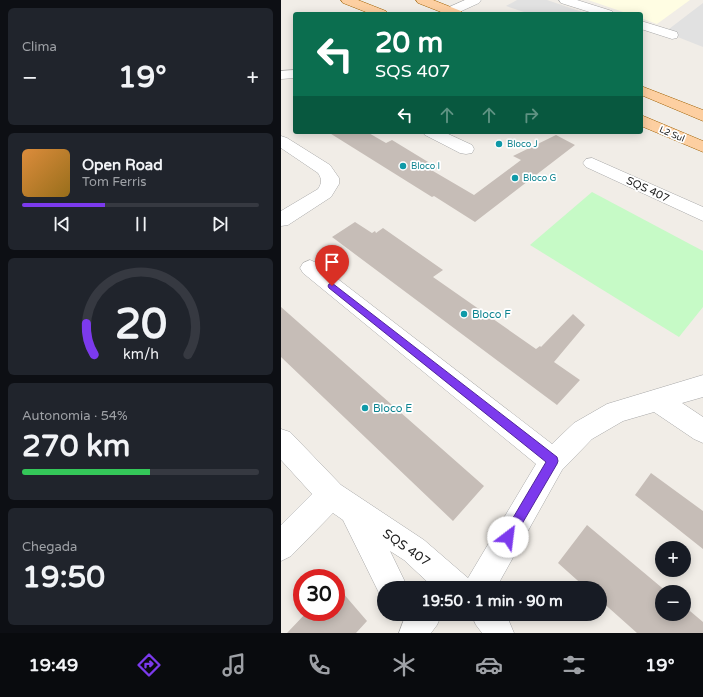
<!DOCTYPE html>
<html lang="pt">
<head>
<meta charset="utf-8">
<style>
	body { margin:0; font-family:"Varela Round",sans-serif; background:#20242c; color:#f1f3f6; height:100vh; display:flex; flex-direction:column; font-size:15px; white-space:nowrap }
	* { box-sizing:border-box; margin:0 }
	p { font-size:13px; color:#9ea1a6 }
	.icon { flex:none; width:22px; height:22px; fill:none; stroke:currentColor; stroke-width:2; stroke-linecap:round; stroke-linejoin:round }
	.map { position:relative; flex:1; overflow:hidden }
	.drawer { display:flex; flex-direction:column; gap:8px; padding:8px; background:#0d0f14; width:281px }
	.drawer>* { flex:none }
	.hud { position:absolute; left:12px; top:12px; width:350px; height:122px; border-radius:4px; box-shadow:0 2px 10px #0003; background:#0b6e4f; color:#fff; overflow:hidden }
	.controls { position:absolute; left:374px; top:541px; display:grid; gap:8px }
	.controls a { display:grid; place-items:center; width:36px; height:36px; border-radius:50%; background:#171b24; box-shadow:0 2px 10px #0003; font-size:20px }
	.speed { position:absolute; left:12px; top:569px; display:flex; gap:8px; font-size:20px; font-weight:700; text-align:center }
	.speed>* { display:grid; place-content:center; width:52px; height:52px; border-radius:50%; background:#171b24; box-shadow:0 2px 10px #0003; line-height:1 }
	.speed .limit { border:6px solid #d22; background:#fff; color:#111 }
	.pin { position:absolute; display:grid; place-items:center; width:34px; height:34px; color:#fff; margin:-41px -17px; border-radius:50% 50% 50% 0; rotate:-45deg; box-shadow:0 0 4px #0007 }
	.pin .icon { rotate:45deg }
	.me { position:absolute; width:44px; margin:-22px; rotate:30deg; stroke-linejoin:round; filter:drop-shadow(0 0 3px #0008) }
	.turn { display:flex; align-items:center; gap:14px; height:84px; padding:0 16px; font-size:18px }
	.turn .icon { width:52px; height:52px; stroke-width:2.5 }
	.turn b { display:block; font-size:28px; line-height:34px }
	.lanes { display:flex; align-items:center; height:38px; padding:0 16px; background:#0003; justify-content:center; gap:20px; direction:ltr }
	.lanes .off { opacity:.35 }
	.big { font-size:30px; font-weight:700; line-height:1.1 }
	.drawer .widget { flex:1; display:flex; flex-direction:column; justify-content:center; gap:6px; min-width:0; padding:0 14px; border-radius:6px; background:#20242c }
	.drawer .dial { align-items:center; gap:0 }
	.dial svg { height:104px; overflow:visible; fill:none; stroke:#363941; stroke-width:7; stroke-linecap:round; text-anchor:middle }
	.dial text { fill:#f1f3f6; stroke:none }
	.song { display:flex; align-items:center; gap:12px }
	.cover { width:48px; height:48px; border-radius:6px; background:linear-gradient(135deg,hsl(30 70% 55%),hsl(40 70% 35%)) }
	.played { height:4px; border-radius:2px; background:linear-gradient(90deg,#7c3aed 35%,#363941 35%) }
	.keys { display:flex; justify-content:space-around; direction:ltr }
	.heat { display:flex; justify-content:space-between; align-items:center; font-size:22px; direction:ltr }
	.charge { height:6px; border-radius:3px; background:linear-gradient(90deg,#34c759 54%,#363941 0) }
	.trip { position:absolute; left:96px; top:581px; width:230px; height:40px; border-radius:20px; background:#171b24; box-shadow:0 2px 10px #0003; font-weight:700; line-height:40px; text-align:center }
	.tab-bar { display:flex; height:64px; justify-content:space-around; align-items:center; background:#090b0e; color:#9ea1a6 }
	.tab-bar .icon { width:28px; height:28px }
	.tab-bar .active { color:#7c3aed }
	.tab-bar b { font-size:18px; color:#f1f3f6 }
	main { display:flex; flex:1; min-height:0 }
	.map>svg:first-child { display:block }
	.education { fill:#fffde3 }
	.park { fill:#c6fac6 }
	.parking { fill:#e1e1e1 }
	.building { fill:#c6bdb7 }
	.lines { fill:none; stroke-linecap:round; stroke-linejoin:round }
	.minor-casing { stroke:#a8a8a8; stroke-width:1 }
	.major-casing { stroke:#9e5f00; stroke-width:1 }
	.minor { fill:#fff; fill-rule:evenodd }
	.major { fill:#fdcfa1; fill-rule:evenodd }
	.route { fill:#7c3aed; stroke:#51269a }
	.culture-dot { fill:#0f9aa8; stroke:#fff; stroke-width:1.5 }
	.labels { text-anchor:middle; stroke-width:3.5; stroke-linejoin:round; paint-order:stroke }
	.far-street-label { font-size:9px; fill:#212121; stroke:#fff }
	.far-culture-label { font-size:9px; fill:#0d838f; stroke:#fff; text-anchor:start }
	.street-label { font-size:11px; fill:#212121; stroke:#fff }
	.culture-label { font-size:11px; fill:#0d838f; stroke:#fff; text-anchor:start }
	.near-street-label { font-size:13px; fill:#212121; stroke:#fff }
</style>
</head>
<body>
<main>
<section class="drawer">
<div class="widget"><p>Clima</p>
<div class="heat"><a>−</a><b class="big">19°</b><a>+</a></div>
</div>
<div class="widget">
<div class="song"><i class="cover"></i><div><b>Open Road</b><p>Tom Ferris</p></div></div>
<div class="played"></div>
<div class="keys"><svg class="icon" aria-label="previous" viewBox="0 0 24 24"><path d="M18 5L8 12l10 7zM5 5v14"/></svg><svg class="icon" aria-label="pause" viewBox="0 0 24 24"><path d="M8 5v14M16 5v14"/></svg><svg class="icon" aria-label="next" viewBox="0 0 24 24"><path d="M6 5l10 7-10 7zM19 5v14"/></svg></div>
</div>
<div class="widget dial"><svg viewBox="0 0 100 80">
<path d="M14 69A42 42 0 1 1 86 69"/>
<path d="M14 69A42 42 0 0 1 8 45" stroke="#7c3aed"/>
<text x="50" y="56" font-size="32" font-weight="700">20</text>
<text x="50" y="72" font-size="11">km/h</text>
</svg></div>
<div class="widget"><p>Autonomia · 54%</p><b class="big">270 km</b><div class="charge"></div></div>
<div class="widget"><p>Chegada</p><b class="big">19:50</b></div>
</section>
<div class="map">
<svg width="422" height="633" viewBox="0 0 422 633">
	<rect width="100%" height="100%" fill="#f1ede7"/>
	<!-- education -->
	<path class="education" d="M307,0H409L376,24L360,18V14H348Z"/>
	<!-- park -->
	<path class="park" d="M311,192L422,251V307L398,337L249,245Z"/>
	<!-- parking -->
	<path class="parking" d="M236,0H266L307,14H249L225,6Z
		M422,3V47L384,32Z"/>
	<!-- building -->
	<path class="building" d="M47,132H86L105,143L111,140L157,168L152,171L193,195L240,160L232,156L275,135L294,145L194,222L153,196L151,197Z
		M74,222L91,233L94,231L95,233L102,228L162,270L152,277L255,349L259,346L260,347L292,314L304,325L273,362L299,380L276,405L51,237Z
		M0,307L203,486L172,521L0,357Z
		M370,473L422,511V549L354,495Z
		M306,525L386,592H381V614H403V606L422,622V633H356L319,600V588H305L277,563Z
		M55,585L86,621L75,633H6L26,612H55Z"/>
	<g class="lines">
		<defs>
			<path id="minor" d="M184,0H200L198,3L174,14H166L164,11L166,8Z
				M278,0H296L331,11L333,14H315L280,3Z
				M360,21L396,32L397,35L396,38L391,39L360,29Z
				M14,70V78L0,79V71Z
				M142,132H163L191,145L193,149L191,153L185,154L179,153L144,135Z
				M0,136L6,138L49,165L58,178V184L50,197L7,225L0,226V211L37,189C41,183 41,179 37,173L0,148Z
				M311,158L422,207V221L305,167L302,163L305,159Z
				M29,260L36,263L271,444L293,423L326,404L422,375V397L401,403L422,417V443L413,439L373,412L342,421L311,439L281,470L215,588H153L123,560L109,551L127,588H103V600L101,599L62,520L52,513L10,556L0,561V525L31,494L0,460V429L9,432L60,485L143,540L187,578L255,464L22,273L19,268L22,263Z
				M125,614H161L156,625L150,633H118Z
				M190,614H225L233,633H201L195,625Z"/>
			<path id="major" d="M60,0H77L105,11L107,14H90L62,3Z
				M135,0H152L180,11L182,14H165L137,3Z
				M360,86L422,110V121L360,95Z
				M360,115L422,141V152L360,126Z"/>
		</defs>
		<!-- minor casing -->
		<use href="#minor" class="minor-casing"/>
		<!-- major casing -->
		<use href="#major" class="major-casing"/>
		<!-- minor -->
		<use href="#minor" class="minor"/>
		<!-- major -->
		<use href="#major" class="major"/>
	</g>
	<!-- route -->
	<path class="route" d="M51,283L276,457L277,461L276,464L231,541L227,543L223,541L221,537L223,533L265,462L48,288L47,286L48,284Z"/>
	<!-- markers -->
	<g class="culture-dot">
		<circle cx="218" cy="144" r="4"/>
		<circle cx="122" cy="166" r="4"/>
		<circle cx="234" cy="178" r="4"/>
		<circle cx="183" cy="314" r="4"/>
		<circle cx="84" cy="408" r="4"/>
	</g>
	<g class="labels">
		<!-- far-street labels -->
		<g class="far-street-label">
			<text transform="translate(391 134) rotate(23)" y="3">L2 Sul</text>
		</g>
		<!-- far-culture labels -->
		<g class="far-culture-label">
			<text x="226" y="147">Bloco J</text>
			<text x="130" y="169">Bloco I</text>
			<text x="242" y="181">Bloco G</text>
		</g>
		<!-- street labels -->
		<g class="street-label">
			<text transform="translate(367 189) rotate(25)" y="4">SQS 407</text>
		</g>
		<!-- culture labels -->
		<g class="culture-label">
			<text x="191" y="318">Bloco F</text>
			<text x="92" y="412">Bloco E</text>
		</g>
		<!-- near-street labels -->
		<g class="near-street-label">
			<text transform="translate(126 547) rotate(35)" y="5">SQS 407</text>
		</g>
	</g>
</svg>
<div class="controls">
<a>+</a>
<a>−</a>
</div>
<div class="speed"><div class="limit">30</div></div>
<div class="pin" style="left:51px;top:286px;background:#d93025"><svg class="icon" aria-label="arrive" viewBox="0 0 24 24"><path d="M6 21V4h12l-3 4 3 4H6"/></svg></div>
<svg class="me" style="left:227px;top:537px" viewBox="-20 -20 40 40"><circle r="19" fill="#fff"/><path d="M0-13L10 11 0 6-10 11z" fill="#7c3aed"/></svg>
<div class="trip">19:50 · 1 min · 90 m</div>
<div class="hud">
<div class="turn"><svg class="icon" aria-label="left" viewBox="0 0 24 24"><path d="M17 20v-9H6M10 6l-5 5 5 5"/></svg><div><b>20 m</b>SQS 407</div></div>
<div class="lanes"><svg class="icon" aria-label="left" viewBox="0 0 24 24"><path d="M17 20v-9H6M10 6l-5 5 5 5"/></svg><svg class="icon off" aria-label="ahead" viewBox="0 0 24 24"><path d="M12 20V5M6 11l6-6 6 6"/></svg><svg class="icon off" aria-label="ahead" viewBox="0 0 24 24"><path d="M12 20V5M6 11l6-6 6 6"/></svg><svg class="icon off" aria-label="right" viewBox="0 0 24 24"><path d="M7 20v-9h11M14 6l5 5-5 5"/></svg></div>
</div>
</div>
</main>
<nav class="tab-bar">
<b>19:49</b>
<svg class="icon active" aria-label="directions" viewBox="0 0 24 24"><path d="M12 3l9 9-9 9-9-9zM9 14v-3h6M13 9l2 2-2 2"/></svg>
<svg class="icon" aria-label="music" viewBox="0 0 24 24"><path d="M9 18V5l10-2v13"/><circle cx="6" cy="18" r="3"/><circle cx="16" cy="16" r="3"/></svg>
<svg class="icon" aria-label="phone" viewBox="0 0 24 24"><path d="M5 4h4l2 5-3 2q2 4 5 5l2-3 5 2v4C11 20 4 13 5 4z"/></svg>
<svg class="icon" aria-label="climate" viewBox="0 0 24 24"><path d="M12 3v18M4 7l16 10M4 17L20 7"/></svg>
<svg class="icon" aria-label="car" viewBox="0 0 24 24"><path d="M5 17H2v-5l4-1 3-4h7l3 4 3 1v5h-3M9 17h6M6 11h13"/><circle cx="7" cy="17" r="2"/><circle cx="17" cy="17" r="2"/></svg>
<svg class="icon" aria-label="filters" viewBox="0 0 24 24"><path d="M4 7h16M4 17h16"/><circle cx="9" cy="7" r="2"/><circle cx="15" cy="17" r="2"/></svg>
<b>19°</b>
</nav>
</body>
</html>
